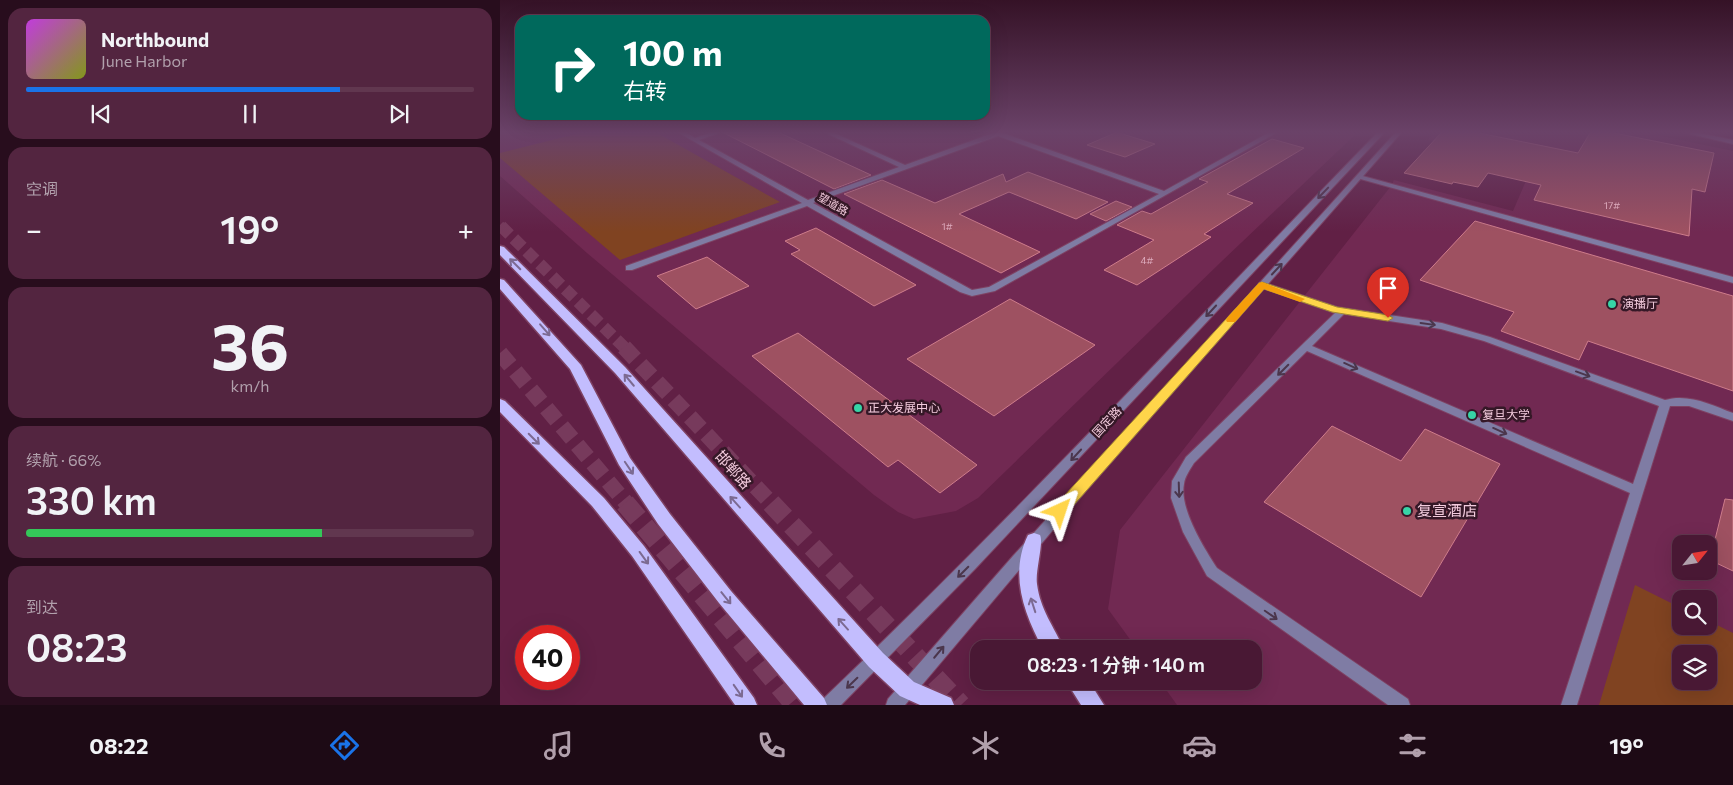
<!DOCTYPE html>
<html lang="zh">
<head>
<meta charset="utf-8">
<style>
	body { margin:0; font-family:Commissioner,"Noto Sans SC",sans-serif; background:#532540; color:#f1f3f6; height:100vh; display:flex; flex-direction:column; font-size:19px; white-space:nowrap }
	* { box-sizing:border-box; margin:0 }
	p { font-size:16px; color:#b1a0ac }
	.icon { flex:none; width:28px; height:28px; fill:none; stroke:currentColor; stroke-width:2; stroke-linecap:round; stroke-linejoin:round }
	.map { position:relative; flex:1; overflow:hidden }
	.drawer { display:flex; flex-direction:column; gap:8px; padding:8px; background:#280d1d; width:500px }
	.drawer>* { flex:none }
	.top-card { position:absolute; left:15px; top:15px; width:475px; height:105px; border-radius:15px; box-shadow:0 5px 20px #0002,0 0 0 1px #61374f; background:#00695c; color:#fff; overflow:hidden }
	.needle { width:32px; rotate:60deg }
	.buttons { position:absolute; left:1172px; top:535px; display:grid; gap:10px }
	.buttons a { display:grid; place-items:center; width:45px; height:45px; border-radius:10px; background:#491834; box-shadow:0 5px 20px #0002,0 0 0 1px #61374f; font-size:25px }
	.speed { position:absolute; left:15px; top:625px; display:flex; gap:10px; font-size:25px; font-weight:700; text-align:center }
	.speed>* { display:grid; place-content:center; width:65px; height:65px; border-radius:50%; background:#491834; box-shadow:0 5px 20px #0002,0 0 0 1px #61374f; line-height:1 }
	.speed .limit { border:8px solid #d22; background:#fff; color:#111 }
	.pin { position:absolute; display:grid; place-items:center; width:42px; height:42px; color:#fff; margin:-51px -21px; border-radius:50% 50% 50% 0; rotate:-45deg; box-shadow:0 0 5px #0007 }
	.pin .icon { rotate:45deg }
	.me { position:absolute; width:55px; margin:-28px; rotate:42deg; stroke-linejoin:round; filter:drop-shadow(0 0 4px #0008) }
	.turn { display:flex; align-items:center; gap:18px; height:105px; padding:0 25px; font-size:22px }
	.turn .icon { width:65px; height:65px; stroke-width:2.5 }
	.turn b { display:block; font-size:35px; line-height:42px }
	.big { font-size:38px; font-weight:600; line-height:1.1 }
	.drawer .widget { flex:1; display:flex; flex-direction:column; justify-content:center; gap:8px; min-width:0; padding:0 18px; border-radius:15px; background:#532540 }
	.drawer .dial { align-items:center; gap:0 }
	.dial b { font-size:65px; line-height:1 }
	.song { display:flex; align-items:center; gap:15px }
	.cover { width:60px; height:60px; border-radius:8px; background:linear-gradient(135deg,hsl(290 70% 55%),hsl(70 70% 35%)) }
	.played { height:5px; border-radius:2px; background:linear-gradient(90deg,#1a73e8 70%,#61374f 70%) }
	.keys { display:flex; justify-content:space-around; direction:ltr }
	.heat { display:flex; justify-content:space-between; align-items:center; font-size:28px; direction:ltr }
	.charge { height:8px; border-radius:4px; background:linear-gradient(90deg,#34c759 66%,#61374f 0) }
	.trip { position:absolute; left:470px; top:640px; width:292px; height:50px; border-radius:15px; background:#491834; box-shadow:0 5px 20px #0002,0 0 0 1px #61374f; font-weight:600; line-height:50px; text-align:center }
	.dock { display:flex; height:80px; justify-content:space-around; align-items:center; background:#1d0a15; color:#b1a0ac }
	.dock .icon { width:35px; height:35px }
	.dock .on { color:#1a73e8 }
	.dock b { font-size:22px; color:#f1f3f6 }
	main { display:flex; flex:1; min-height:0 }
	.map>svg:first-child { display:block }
	.built { fill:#712952; fill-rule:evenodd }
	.green { fill:#804321; fill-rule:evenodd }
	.building { fill:#9e5161; stroke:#ce7c8b }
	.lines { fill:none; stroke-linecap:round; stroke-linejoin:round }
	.trunk-tunnel-far3 { stroke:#773a5c; stroke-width:9; stroke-dasharray:9 4.5; stroke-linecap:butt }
	.trunk-tunnel-far2 { stroke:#773a5c; stroke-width:12; stroke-dasharray:12 6; stroke-linecap:butt }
	.trunk-tunnel-far1 { stroke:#773a5c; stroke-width:16; stroke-dasharray:16 8; stroke-linecap:butt }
	.trunk-tunnel { stroke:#773a5c; stroke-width:20; stroke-dasharray:20 10; stroke-linecap:butt }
	.service-casing { stroke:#7e4263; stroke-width:2 }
	.tertiary-casing { stroke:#7e4263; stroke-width:2 }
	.primary-casing { stroke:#7e4263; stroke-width:3 }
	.service { fill:#7f7ca4; fill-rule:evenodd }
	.tertiary { fill:#7f7ca4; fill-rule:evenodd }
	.primary { fill:#c3bdfe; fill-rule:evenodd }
	.oneway { stroke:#4b364c }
	.oneway2 { stroke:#7c6a92 }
	.route { fill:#ffd54a; stroke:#a68a30 }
	.slow { fill:#f59e0b }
	.poi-dot { fill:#37d4a6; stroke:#351827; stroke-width:2 }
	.labels { text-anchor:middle; stroke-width:5; stroke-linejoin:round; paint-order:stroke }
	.number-label { font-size:10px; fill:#deacbe }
	.far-street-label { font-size:11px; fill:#f3cbdd; stroke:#351827 }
	.poi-label { font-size:12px; fill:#f3cbdd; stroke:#351827; text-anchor:start }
	.street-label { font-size:12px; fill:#f3cbdd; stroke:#351827 }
	.near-street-label { font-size:15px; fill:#f3cbdd; stroke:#351827 }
	.near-poi-label { font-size:15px; fill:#f3cbdd; stroke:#351827; text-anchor:start }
</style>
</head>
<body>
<main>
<section class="drawer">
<div class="widget">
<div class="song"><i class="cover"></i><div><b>Northbound</b><p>June Harbor</p></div></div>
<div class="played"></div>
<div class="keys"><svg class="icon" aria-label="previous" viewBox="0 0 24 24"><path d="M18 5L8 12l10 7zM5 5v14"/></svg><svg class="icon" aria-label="pause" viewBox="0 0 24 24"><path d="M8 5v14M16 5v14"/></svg><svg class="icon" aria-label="next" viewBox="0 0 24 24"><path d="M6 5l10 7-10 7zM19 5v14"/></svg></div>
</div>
<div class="widget"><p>空调</p>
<div class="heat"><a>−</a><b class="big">19°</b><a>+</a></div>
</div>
<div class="widget dial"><b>36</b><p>km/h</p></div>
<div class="widget"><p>续航 · 66%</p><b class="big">330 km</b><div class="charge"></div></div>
<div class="widget"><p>到达</p><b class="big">08:23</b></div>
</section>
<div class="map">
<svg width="1233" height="705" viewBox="0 0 1233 705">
	<rect width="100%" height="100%" fill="#612045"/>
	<!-- built -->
	<path class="built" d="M0,133H857L722,261L478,498L456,511L414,519L398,512L374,495L87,253L0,176Z
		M933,133H1147L1233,151V705H677L660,681H754V649H637L608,609L620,530L891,186L894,180L1013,211L1034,162L928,140ZM1181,544H1209V571H1181ZM1181,599H1209V626H1181ZM1181,654H1209V681H1181Z"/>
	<!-- green -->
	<path class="green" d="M80,133H157L280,202L120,260L0,158V153Z
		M1135,585L1181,608V626H1209V621L1233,633V705H1099ZM1181,654H1209V681H1181Z"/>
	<!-- building -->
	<path class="building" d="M224,133H280L371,175L334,189Z
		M615,133H619L655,144L625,157L587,145Z
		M941,133H979L1078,153L1090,133H1114L1214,153L1205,192L1192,189L1189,236L1034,200L1041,185L988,173L978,187L953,182L952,184L904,173Z
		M772,139L804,148L727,194L753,203L704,234L711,237L637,285L604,270L654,240L617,225L642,211L651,214L708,182L699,179Z
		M528,172L608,202L576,219L509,192L459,214L540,252L501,273L344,194L382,180L435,203L503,174L506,182Z
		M616,201L632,207L606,221L590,214Z
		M975,221L1233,296V391L1088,341L1079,360L1001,331L1014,312L920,280Z
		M316,228L416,285L374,306L291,254L300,250L285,241Z
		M207,257L249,286L196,309L157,276Z
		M510,299L595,345L494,416L407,359Z
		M298,333L477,465L440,493L398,460L388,467L252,356Z
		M832,426L901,461L925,429L1000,464L921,597L764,502Z
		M1225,499L1233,500V571L1210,560Z"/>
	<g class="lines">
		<!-- trunk-tunnel-far3 -->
		<path class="trunk-tunnel-far3" d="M0,225L2,227"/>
		<!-- trunk-tunnel-far2 -->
		<path class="trunk-tunnel-far2" d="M1,226L125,348"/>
		<!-- trunk-tunnel-far1 -->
		<path class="trunk-tunnel-far1" d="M124,347L272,504
			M0,353L127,504"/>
		<!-- trunk-tunnel -->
		<path class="trunk-tunnel" d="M125,503L295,705
			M271,503L461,705"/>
		<defs>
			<path id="service" d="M179,133H187L195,138L209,133H219L199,140L308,200L399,167L326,133H334L405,165L493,133H503L664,191L768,133H776L495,291L472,296L460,292L307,206L132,270H126V266L302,203ZM498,136L659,194L489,287L472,290L313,203Z
				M859,175L1233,277V283L857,178L856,177Z
				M762,282L837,307L942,323L990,337L1165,400C1188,393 1212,405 1233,413V421L1189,406H1170L1077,705H1061L1130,493L807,351L694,463C690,470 685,476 684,484C679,508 704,548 717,568L908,699L910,705H888L707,576L683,532L671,498L672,481L686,457L835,313L759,287L758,285L759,283ZM844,314L941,329L984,341L1159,406L1133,484L812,346Z"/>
			<path id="tertiary" d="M877,133H884L475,569L341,705H321L323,699C514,517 693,323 877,133Z
				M895,133H901L585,492L405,705H386L388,699L513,556Z
				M1186,133H1199L1233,140V144Z"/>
			<path id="primary" d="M0,246L4,247L125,367L383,653L414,682L451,698L454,705H420L400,696L369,667L115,373L0,255Z
				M0,279L4,280L81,365L130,458L170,514L231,591L324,698L327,705H304L219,603L158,524L119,465L70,369L0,289Z
				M0,399L5,401L104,498L144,546L254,698L257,705H235L132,556L92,506L0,412Z
				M534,533L540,535C544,543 535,571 537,584C540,609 554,627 564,649H543C524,614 509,574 528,535Z
				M566,681H589L604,705H581Z"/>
		</defs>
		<!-- service casing -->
		<use href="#service" class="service-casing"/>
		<!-- tertiary casing -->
		<use href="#tertiary" class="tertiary-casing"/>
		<!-- primary casing -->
		<use href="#primary" class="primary-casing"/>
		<!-- service -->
		<use href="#service" class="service"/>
		<!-- tertiary -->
		<use href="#tertiary" class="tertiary"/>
		<!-- primary -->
		<use href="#primary" class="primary"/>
	</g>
	<!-- one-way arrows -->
	<defs><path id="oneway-shaft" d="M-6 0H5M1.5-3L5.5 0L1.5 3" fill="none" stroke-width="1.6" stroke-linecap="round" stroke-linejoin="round" transform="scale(1.25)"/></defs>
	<g class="oneway">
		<use href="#oneway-shaft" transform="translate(823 193) rotate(134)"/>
		<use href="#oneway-shaft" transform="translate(777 269) rotate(-47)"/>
		<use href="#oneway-shaft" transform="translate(711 311) rotate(133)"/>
		<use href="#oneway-shaft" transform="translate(928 324) rotate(8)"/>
		<use href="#oneway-shaft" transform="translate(851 366) rotate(24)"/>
		<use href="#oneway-shaft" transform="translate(783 370) rotate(135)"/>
		<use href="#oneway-shaft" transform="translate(1083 374) rotate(20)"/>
		<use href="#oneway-shaft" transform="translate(1000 431) rotate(24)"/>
		<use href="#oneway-shaft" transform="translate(576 455) rotate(133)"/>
		<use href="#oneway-shaft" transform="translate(679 490) rotate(88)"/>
		<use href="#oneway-shaft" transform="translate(463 572) rotate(135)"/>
		<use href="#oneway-shaft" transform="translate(771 615) rotate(35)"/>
		<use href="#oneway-shaft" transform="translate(439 652) rotate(-50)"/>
		<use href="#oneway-shaft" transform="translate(352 683) rotate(136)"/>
	</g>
	<g class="oneway2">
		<use href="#oneway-shaft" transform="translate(15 264) rotate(-135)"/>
		<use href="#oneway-shaft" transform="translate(45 330) rotate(49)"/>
		<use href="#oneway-shaft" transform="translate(129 380) rotate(-130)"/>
		<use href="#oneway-shaft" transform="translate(34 439) rotate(45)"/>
		<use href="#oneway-shaft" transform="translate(129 468) rotate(56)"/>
		<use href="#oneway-shaft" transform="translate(235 502) rotate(-132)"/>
		<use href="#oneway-shaft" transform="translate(144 558) rotate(54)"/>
		<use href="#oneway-shaft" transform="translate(226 598) rotate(51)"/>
		<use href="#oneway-shaft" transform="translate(533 605) rotate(-108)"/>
		<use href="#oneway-shaft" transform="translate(343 624) rotate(-132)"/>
		<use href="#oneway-shaft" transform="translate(238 691) rotate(55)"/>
	</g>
	<!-- sky -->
	<linearGradient id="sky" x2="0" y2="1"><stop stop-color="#351226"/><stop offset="0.57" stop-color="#6a4268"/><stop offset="1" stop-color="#6a4268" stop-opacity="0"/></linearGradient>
	<rect width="1233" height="232" fill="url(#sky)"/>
	<!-- route -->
	<path class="route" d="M762,282L837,307L888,315L893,318L888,321L832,312L764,289L565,515L560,517L554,515L552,511L554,507L759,283Z"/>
	<!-- slow -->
	<path class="slow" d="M762,282L805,299L800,302L764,289L735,322H727L726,320L727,318L759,283Z"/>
	<!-- markers -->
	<g class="poi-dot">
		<circle cx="1112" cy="304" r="5"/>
		<circle cx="358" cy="408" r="5"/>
		<circle cx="972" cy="415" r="5"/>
		<circle cx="907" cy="511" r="5"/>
	</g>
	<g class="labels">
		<!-- number labels -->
		<g class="number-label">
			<text x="1112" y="209">17#</text>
			<text x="447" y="230">1#</text>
			<text x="647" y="264">4#</text>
		</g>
		<!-- far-street labels -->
		<g class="far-street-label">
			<text transform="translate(333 204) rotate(30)" y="4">望道路</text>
		</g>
		<!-- poi labels -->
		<g class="poi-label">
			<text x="1122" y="308">演播厅</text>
			<text x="368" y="412">正大发展中心</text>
			<text x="982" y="419">复旦大学</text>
		</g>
		<!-- street labels -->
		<g class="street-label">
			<text transform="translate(607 422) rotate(-47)" y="4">国定路</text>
		</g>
		<!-- near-street labels -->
		<g class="near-street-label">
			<text transform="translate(233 470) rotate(48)" y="5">邯郸路</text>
		</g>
		<!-- near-poi labels -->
		<g class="near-poi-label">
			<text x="917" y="516">复宣酒店</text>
		</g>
	</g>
</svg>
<div class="buttons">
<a><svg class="needle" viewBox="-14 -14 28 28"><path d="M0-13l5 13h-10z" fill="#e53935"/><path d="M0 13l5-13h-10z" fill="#b1a0ac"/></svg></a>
<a><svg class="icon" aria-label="search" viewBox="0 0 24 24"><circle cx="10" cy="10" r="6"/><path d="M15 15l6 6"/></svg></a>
<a><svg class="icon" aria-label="layers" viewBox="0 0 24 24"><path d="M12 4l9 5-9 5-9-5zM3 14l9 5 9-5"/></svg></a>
</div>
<div class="speed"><div class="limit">40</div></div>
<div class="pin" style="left:888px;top:318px;background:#d93025"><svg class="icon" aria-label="arrive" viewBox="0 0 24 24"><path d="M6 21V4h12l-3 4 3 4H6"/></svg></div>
<svg class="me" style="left:560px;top:511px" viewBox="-20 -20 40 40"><path d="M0-17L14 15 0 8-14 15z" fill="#ffd54a" stroke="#fff" stroke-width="4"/></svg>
<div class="trip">08:23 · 1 分钟 · 140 m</div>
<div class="top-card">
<div class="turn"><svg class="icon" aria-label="right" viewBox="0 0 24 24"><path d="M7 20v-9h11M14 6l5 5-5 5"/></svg><div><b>100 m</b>右转</div></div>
</div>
</div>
</main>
<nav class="dock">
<b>08:22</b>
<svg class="icon on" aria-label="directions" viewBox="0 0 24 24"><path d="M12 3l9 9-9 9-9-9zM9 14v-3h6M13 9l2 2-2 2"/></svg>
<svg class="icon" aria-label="music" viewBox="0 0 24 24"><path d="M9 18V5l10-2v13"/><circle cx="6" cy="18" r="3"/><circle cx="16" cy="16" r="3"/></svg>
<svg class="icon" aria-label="phone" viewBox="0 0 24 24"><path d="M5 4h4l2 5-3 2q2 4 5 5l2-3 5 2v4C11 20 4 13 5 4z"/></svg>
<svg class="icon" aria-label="climate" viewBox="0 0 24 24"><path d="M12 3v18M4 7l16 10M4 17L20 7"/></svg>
<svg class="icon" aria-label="car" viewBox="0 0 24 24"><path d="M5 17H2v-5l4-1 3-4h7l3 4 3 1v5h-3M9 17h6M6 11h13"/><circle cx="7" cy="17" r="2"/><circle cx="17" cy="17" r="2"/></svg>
<svg class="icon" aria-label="filters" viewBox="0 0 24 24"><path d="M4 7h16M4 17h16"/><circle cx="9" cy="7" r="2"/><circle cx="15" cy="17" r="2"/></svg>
<b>19°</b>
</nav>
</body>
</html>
